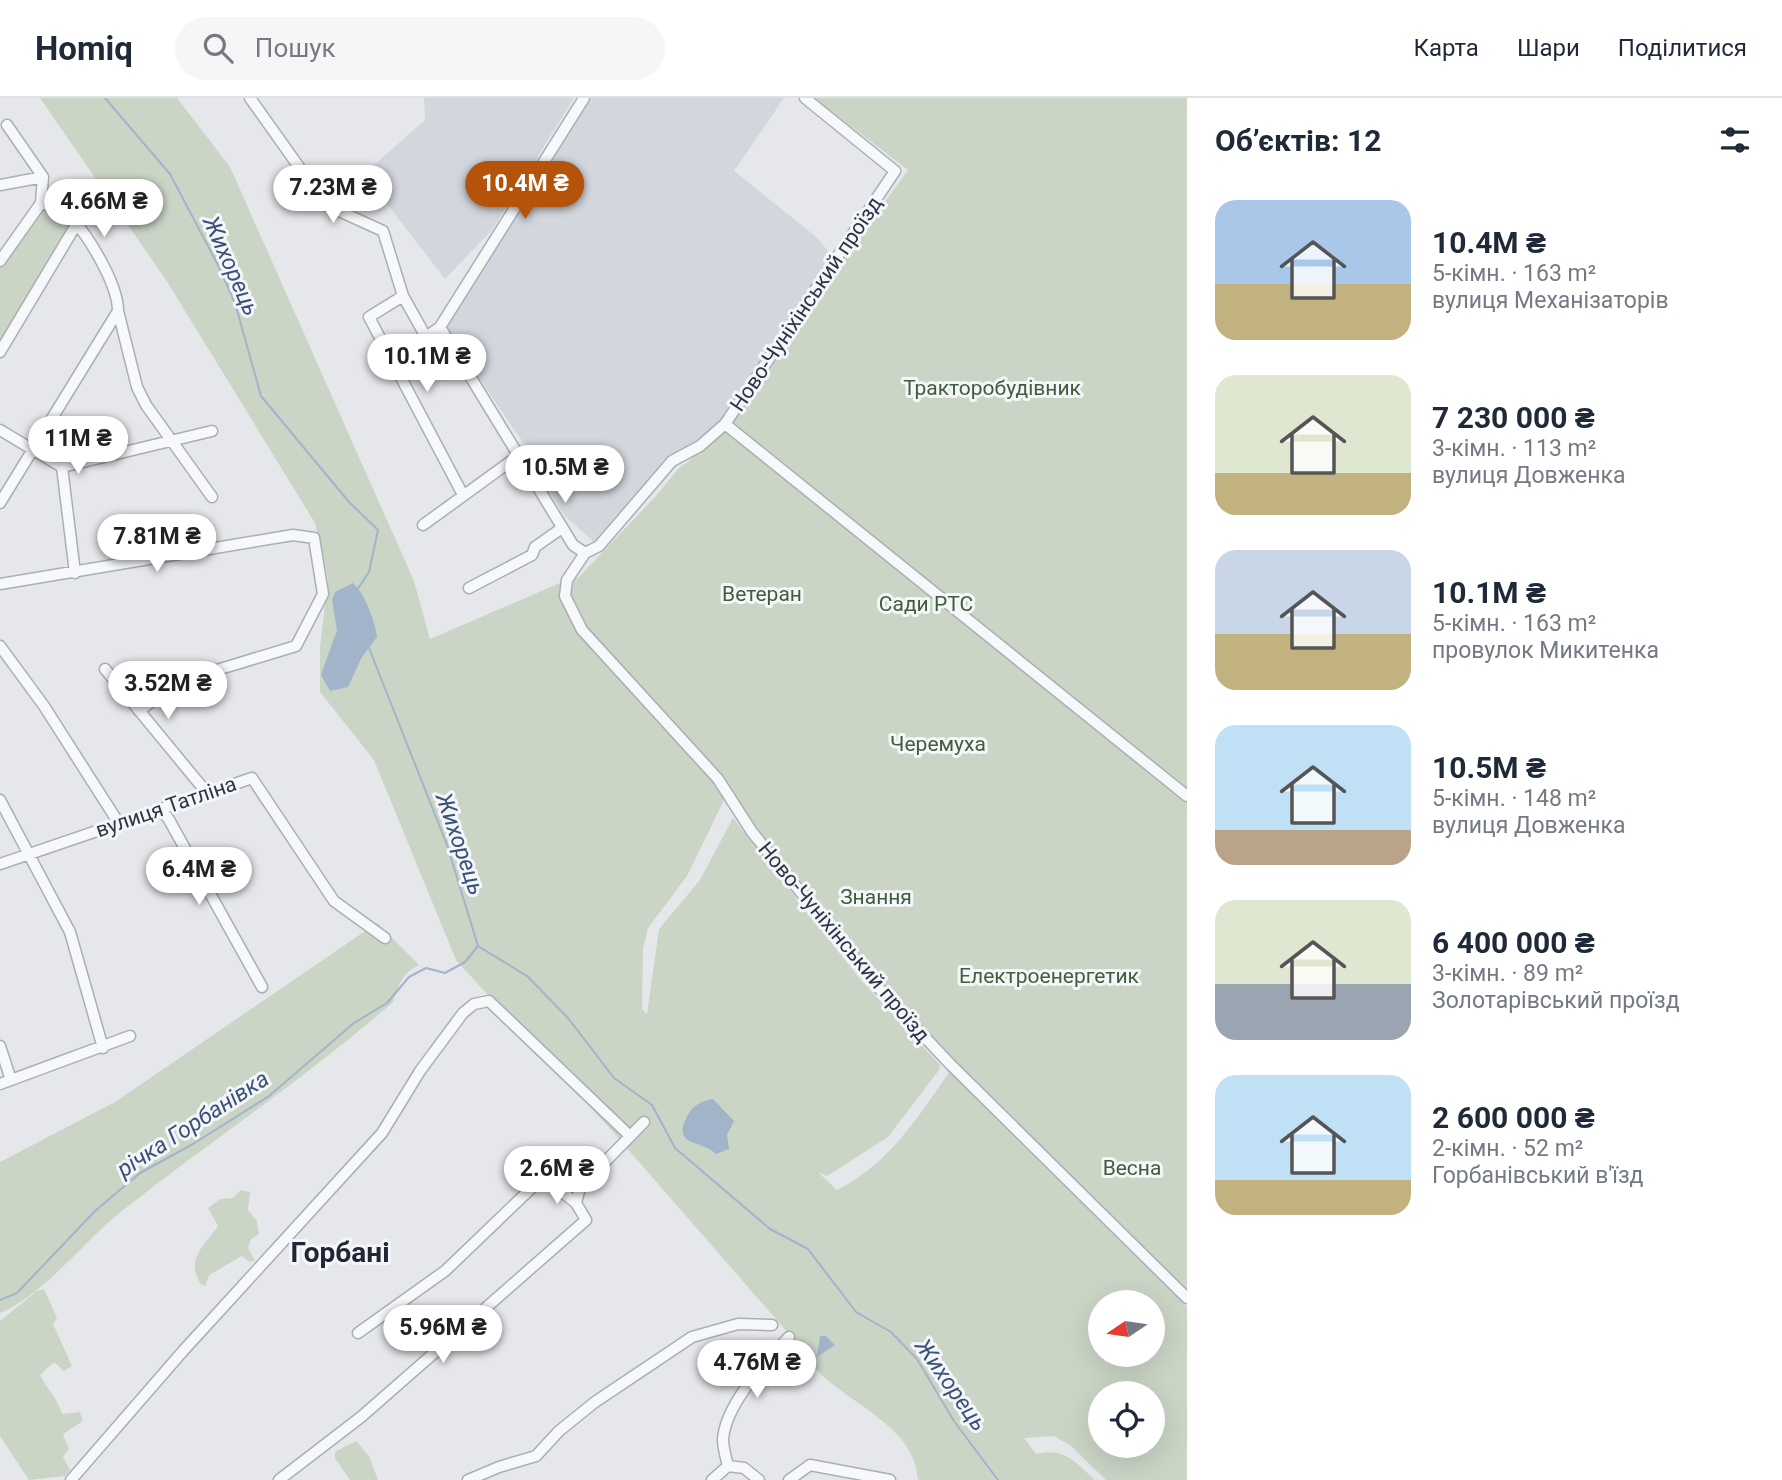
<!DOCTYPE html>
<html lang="uk">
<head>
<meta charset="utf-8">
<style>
	body { margin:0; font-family:Roboto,sans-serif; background:#f6f6f7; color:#1f2937; height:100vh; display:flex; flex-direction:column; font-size:26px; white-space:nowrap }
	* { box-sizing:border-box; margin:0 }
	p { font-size:23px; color:#747a83 }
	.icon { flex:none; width:38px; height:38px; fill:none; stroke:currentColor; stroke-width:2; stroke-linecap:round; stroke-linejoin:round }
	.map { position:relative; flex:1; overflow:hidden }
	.sheet { display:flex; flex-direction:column; background:#fff; width:595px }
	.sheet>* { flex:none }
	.needle { width:46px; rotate:257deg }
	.controls { position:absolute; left:1088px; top:1192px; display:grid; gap:14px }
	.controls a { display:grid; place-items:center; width:77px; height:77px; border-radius:50%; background:#fff; box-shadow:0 7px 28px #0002; font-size:35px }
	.price { position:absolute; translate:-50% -60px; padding:0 16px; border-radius:24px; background:#fff; color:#222; font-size:23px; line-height:46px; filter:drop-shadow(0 2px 4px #0008) }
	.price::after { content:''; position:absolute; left:50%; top:42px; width:21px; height:16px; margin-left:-10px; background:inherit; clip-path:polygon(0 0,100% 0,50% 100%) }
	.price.selected { background:#b45309; color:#fff }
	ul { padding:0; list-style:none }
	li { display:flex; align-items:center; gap:21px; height:175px; padding:0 28px }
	li span { display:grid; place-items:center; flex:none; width:196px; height:140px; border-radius:21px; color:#555 }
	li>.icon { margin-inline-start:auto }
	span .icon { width:84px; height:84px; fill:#fffc; stroke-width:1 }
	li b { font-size:30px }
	h2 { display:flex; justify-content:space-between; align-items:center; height:84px; padding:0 28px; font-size:30px }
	header { display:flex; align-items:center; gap:42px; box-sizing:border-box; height:98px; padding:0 35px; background:#fff; border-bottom:2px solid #e0e1e3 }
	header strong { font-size:33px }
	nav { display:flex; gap:38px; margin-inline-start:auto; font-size:24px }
	.search { width:490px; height:63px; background:#f6f6f7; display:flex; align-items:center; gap:18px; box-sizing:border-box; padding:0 24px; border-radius:38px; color:#747a83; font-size:26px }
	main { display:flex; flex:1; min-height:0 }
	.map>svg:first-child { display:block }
	.built { fill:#d3d6dd }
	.green { fill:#cad5c6; fill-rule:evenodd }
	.water { fill:#a2b4c9 }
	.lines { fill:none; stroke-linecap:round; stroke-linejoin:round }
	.stream { stroke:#a2b4c9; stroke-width:2 }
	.minor-casing { stroke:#aaaeb5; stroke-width:13 }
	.minor { stroke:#f7f8fa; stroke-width:10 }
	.labels { text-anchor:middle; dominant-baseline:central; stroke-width:6; stroke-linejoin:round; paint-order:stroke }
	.street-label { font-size:21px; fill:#2d3543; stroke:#f4f6f9 }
	.park-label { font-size:21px; fill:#415e3b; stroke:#f4f6f9 }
	.water-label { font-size:23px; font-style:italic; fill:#385376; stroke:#f4f6f9 }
	.district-label { font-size:28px; font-weight:bold; fill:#1f2634; stroke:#f4f6f9 }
</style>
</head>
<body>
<header>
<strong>Homiq</strong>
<div class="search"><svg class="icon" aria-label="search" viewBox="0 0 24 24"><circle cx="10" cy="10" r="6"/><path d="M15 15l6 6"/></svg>Пошук</div>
<nav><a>Карта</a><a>Шари</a><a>Поділитися</a></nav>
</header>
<main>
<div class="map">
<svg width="1187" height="1382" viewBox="0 0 1187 1382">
	<rect width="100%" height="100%" fill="#e5e7eb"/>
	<!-- built -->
	<path class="built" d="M424 0H574L492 132 445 181 364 76 425 22Z
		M588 0H784L734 73 814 137 834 159 723 326 700 346 682 353 596 446 564 417 531 367 535 362 444 229Z"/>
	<!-- green -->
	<path class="green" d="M40 0H177L230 69 414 483 430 541 567 482 578 480 655 399 679 370 688 364 725 326 908 72 814 0H1187V1200L877 888 882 881 876 887 727 696 687 778 648 830 643 850 642 911 647 916 659 831 700 782 733 720 860 881 940 967 939 972 888 1039 827 1078 818 1074 837 1092C888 1067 919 1018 950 973L1187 1209V1382H1106L1071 1348 1054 1338 1024 1340 1036 1356C1065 1349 1075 1364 1095 1382H918C914 1318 828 1303 802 1251L612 1033 456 862 374 662 320 594V549L328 481 315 425 168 185ZM1101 1204H1153V1256H1101ZM1101 1295H1153V1348H1101Z
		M48 109 64 117 73 128 0 250V169L38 112Z
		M377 825 419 867C403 874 398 888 393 904 306 980 209 1044 118 1116 83 1145 41 1199 0 1215V1064L115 1004Z
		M241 1092 250 1094 248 1112 257 1123 259 1136 251 1141 248 1150 255 1163 250 1164 242 1158 209 1177 205 1188 201 1186C185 1161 204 1148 218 1128L208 1110 220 1101 233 1100Z
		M44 1191 57 1220 53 1226 72 1268 64 1273 54 1264 40 1277C47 1291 57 1300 62 1316L80 1314 83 1323 63 1336 69 1351 63 1359 70 1372 65 1378 29 1382 0 1338V1223L37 1193Z
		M356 1343 369 1358 378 1382H350L335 1360V1354Z"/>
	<!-- water -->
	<path class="water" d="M353 485C365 496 375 523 377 539L362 559 348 589 330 593 321 577 337 532 332 502 335 494Z
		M713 1001 734 1023 727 1037 729 1051 716 1056C701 1041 669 1049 689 1015 694 1006 703 1003 713 1001Z
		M820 1238H826L835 1247 817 1259Z"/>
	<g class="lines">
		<!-- stream -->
		<path class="stream" d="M105 0 170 76 219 169 235 205 261 298 349 404 378 432 369 474 357 492
			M369 550 447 747 478 848 527 878 568 920 614 980 652 1007 675 1050 770 1131 808 1151 856 1214 891 1234 917 1261 954 1323 998 1382
			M0 1202 17 1195 95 1113 140 1075 193 1046 269 998 354 925 387 905 409 879 426 870 445 875 465 864 478 848"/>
		<!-- minor casing -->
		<g class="minor-casing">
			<path id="minor" d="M250 0 326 107 383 133 403 198 426 239 440 229 584 0
				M7 27 43 79 41 105
				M0 87 43 79
				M41 105C50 108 65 112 71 119 89 139 118 186 118 213L137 289 146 307 212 399
				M0 163 41 105
				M403 198 369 219 463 397
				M440 229 573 447 585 455 599 448 672 363 700 348 725 326 895 73 805 0
				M0 254 76 127
				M725 326 1187 698
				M0 332 62 369 75 475
				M62 369 212 333
				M0 405 118 213
				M423 427 518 358
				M585 455 567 482 565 498 582 532 718 681 752 734 876 887 950 966 1187 1200
				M0 486 293 437 314 440 323 496 296 548 177 584 139 613
				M469 490 532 457 535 449 562 430
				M0 548 44 608 118 724
				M105 571 207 695
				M0 702 70 834 103 950
				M159 711 168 720 262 889
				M0 766 252 680 334 803 385 840
				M0 948 11 982
				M0 986 130 938
				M576 1105 584 1074 604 1065 644 1024
				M728 1368C726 1360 723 1350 723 1341 726 1305 766 1264 789 1239
				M71 1382 183 1253 382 1035 420 973 463 915 474 906 489 903 630 1038
				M279 1382 361 1319 586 1122 576 1105 543 1079 445 1173 358 1235
				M468 1382 499 1369 536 1358 559 1333 595 1304 692 1239 738 1226 772 1227
				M712 1382 728 1368 744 1370 759 1382
				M789 1382 810 1367 890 1382"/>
		</g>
		<!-- minor -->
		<use href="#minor" class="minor"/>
	</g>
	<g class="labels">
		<!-- street labels -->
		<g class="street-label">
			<text transform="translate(806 206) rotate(-56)">Ново-Чуніхінський проїзд</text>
			<text transform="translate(166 709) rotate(-19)">вулиця Татліна</text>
			<text transform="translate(844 844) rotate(50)">Ново-Чуніхінський проїзд</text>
		</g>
		<!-- park labels -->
		<g class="park-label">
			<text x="992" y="290">Тракторобудівник</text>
			<text x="762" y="496">Ветеран</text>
			<text x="926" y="506">Сади РТС</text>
			<text x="938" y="646">Черемуха</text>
			<text x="876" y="799">Знання</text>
			<text x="1049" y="878">Електроенергетик</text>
			<text x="1132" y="1070">Весна</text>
		</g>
		<!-- water labels -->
		<g class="water-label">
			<text transform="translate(231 168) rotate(66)">Жихорець</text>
			<text transform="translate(460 746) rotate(71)">Жихорець</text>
			<text transform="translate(193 1026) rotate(-33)">річка Горбанівка</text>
			<text transform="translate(951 1287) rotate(55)">Жихорець</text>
		</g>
		<!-- district labels -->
		<g class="district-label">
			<text x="340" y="1154">Горбані</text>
		</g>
	</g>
</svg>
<div class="controls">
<a><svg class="needle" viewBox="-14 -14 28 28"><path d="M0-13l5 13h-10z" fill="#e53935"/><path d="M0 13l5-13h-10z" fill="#747a83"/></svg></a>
<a><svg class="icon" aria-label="locate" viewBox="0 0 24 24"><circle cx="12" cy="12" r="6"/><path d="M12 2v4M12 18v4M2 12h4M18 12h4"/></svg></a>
</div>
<b class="price selected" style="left:525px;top:123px">10.4M ₴</b>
<b class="price" style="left:333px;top:127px">7.23M ₴</b>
<b class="price" style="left:104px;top:141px">4.66M ₴</b>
<b class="price" style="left:427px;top:296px">10.1M ₴</b>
<b class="price" style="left:78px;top:378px">11M ₴</b>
<b class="price" style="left:565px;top:407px">10.5M ₴</b>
<b class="price" style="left:157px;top:476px">7.81M ₴</b>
<b class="price" style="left:168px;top:623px">3.52M ₴</b>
<b class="price" style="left:199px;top:809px">6.4M ₴</b>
<b class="price" style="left:557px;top:1108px">2.6M ₴</b>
<b class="price" style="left:443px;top:1267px">5.96M ₴</b>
<b class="price" style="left:757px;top:1302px">4.76M ₴</b>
</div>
<section class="sheet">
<h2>Об’єктів: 12<svg class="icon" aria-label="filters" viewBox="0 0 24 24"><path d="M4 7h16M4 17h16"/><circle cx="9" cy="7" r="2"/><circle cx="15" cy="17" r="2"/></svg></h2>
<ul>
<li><span style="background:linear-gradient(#a9c7e8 60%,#c2b280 0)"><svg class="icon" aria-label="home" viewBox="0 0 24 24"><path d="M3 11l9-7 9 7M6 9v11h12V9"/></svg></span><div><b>10.4M ₴</b><p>5-кімн. · 163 m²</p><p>вулиця Механізаторів</p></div></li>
<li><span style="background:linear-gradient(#dfe7d0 70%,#c2b280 0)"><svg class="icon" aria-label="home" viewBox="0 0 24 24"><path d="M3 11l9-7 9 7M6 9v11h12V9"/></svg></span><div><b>7 230 000 ₴</b><p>3-кімн. · 113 m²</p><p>вулиця Довженка</p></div></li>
<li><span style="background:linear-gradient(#c9d6e8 60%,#c2b280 0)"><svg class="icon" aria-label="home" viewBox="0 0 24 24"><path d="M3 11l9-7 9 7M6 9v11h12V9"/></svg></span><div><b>10.1M ₴</b><p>5-кімн. · 163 m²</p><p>провулок Микитенка</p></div></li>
<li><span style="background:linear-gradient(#bfe0f5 75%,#b9a48a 0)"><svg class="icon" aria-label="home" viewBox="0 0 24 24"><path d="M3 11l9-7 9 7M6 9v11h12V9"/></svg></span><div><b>10.5M ₴</b><p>5-кімн. · 148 m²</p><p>вулиця Довженка</p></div></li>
<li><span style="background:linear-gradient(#dfe7d0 60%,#9aa5b1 0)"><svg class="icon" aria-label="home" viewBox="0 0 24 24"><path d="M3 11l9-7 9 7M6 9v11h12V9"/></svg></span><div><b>6 400 000 ₴</b><p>3-кімн. · 89 m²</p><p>Золотарівський проїзд</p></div></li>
<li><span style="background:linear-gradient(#bfe0f5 75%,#c2b280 0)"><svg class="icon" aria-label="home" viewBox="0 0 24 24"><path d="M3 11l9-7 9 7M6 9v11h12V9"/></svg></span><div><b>2 600 000 ₴</b><p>2-кімн. · 52 m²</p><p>Горбанівський в'їзд</p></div></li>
</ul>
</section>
</main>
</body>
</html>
